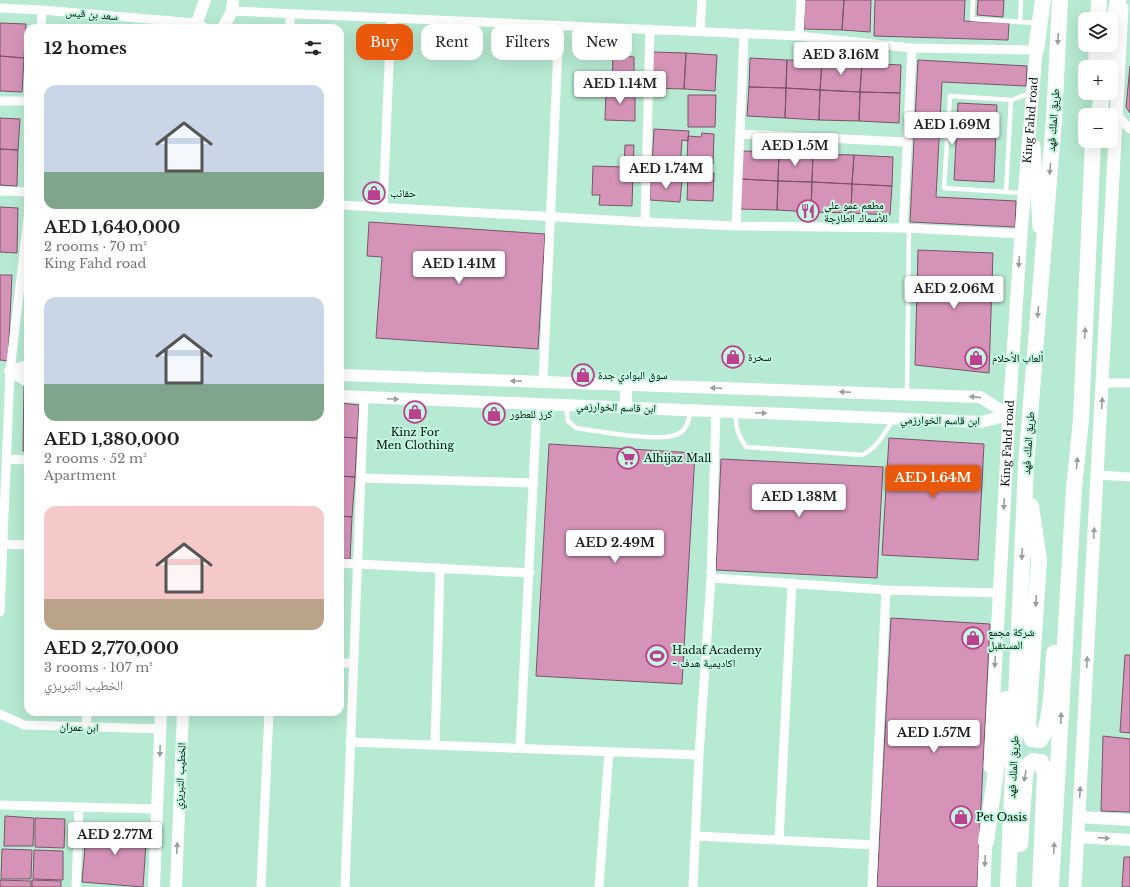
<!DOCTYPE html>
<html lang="en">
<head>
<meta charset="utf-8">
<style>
	body { margin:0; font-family:"Libre Baskerville","Noto Naskh Arabic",serif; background:#f2f2f2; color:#222; height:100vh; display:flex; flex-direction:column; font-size:15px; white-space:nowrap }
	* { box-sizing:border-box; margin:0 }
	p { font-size:13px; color:#767676 }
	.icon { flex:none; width:22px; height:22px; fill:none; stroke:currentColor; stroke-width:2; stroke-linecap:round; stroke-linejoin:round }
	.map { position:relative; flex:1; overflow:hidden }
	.side { position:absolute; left:24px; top:24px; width:320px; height:692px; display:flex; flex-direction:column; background:#fff; border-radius:12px; box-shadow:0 4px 16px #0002 }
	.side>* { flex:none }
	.guide { position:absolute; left:356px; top:24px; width:380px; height:36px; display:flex; gap:8px }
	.controls { position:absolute; left:1078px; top:12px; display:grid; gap:8px }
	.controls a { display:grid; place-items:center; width:40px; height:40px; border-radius:8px; background:#fff; box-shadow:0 4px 16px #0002; font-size:20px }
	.price { position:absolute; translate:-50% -34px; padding:0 9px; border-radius:4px; background:#fff; color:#222; font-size:13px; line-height:26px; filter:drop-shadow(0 1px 2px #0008) }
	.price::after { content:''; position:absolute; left:50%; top:24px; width:12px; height:9px; margin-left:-6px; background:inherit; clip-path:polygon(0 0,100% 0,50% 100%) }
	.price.current { background:#ea580c; color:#fff }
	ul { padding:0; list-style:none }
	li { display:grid; align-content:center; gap:8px; height:212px; padding:0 20px }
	li span { display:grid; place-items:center; height:124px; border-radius:12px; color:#555 }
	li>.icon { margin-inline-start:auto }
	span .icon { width:72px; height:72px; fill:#fffc; stroke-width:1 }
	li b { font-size:17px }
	h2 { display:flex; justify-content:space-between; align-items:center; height:48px; padding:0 20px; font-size:17px }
	.tag { padding:0 14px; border-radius:12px; background:#fff; box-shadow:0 4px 16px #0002; font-size:14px; line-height:36px }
	.tag.current { background:#ea580c; color:#fff }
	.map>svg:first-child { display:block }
	.building { fill:#d493b7; stroke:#7b5369 }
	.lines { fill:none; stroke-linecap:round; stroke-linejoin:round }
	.lane { stroke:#fff; stroke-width:4.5 }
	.street { stroke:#fff; stroke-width:9 }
	.secondary { stroke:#fff; stroke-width:12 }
	.primary { stroke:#fff; stroke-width:13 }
	.highway { stroke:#fff; stroke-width:16 }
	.oneway { fill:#999f9d }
	.labels { text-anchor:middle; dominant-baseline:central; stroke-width:4; stroke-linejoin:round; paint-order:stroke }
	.street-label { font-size:11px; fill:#011009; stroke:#c4f7df }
	.poi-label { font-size:11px; fill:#011009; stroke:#c4f7df; text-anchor:start }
</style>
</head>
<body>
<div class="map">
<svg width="1130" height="887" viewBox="0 0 1130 887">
	<rect width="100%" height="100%" fill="#b7ead2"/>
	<!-- building -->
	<path class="building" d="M805 0H844L842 30 804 29Z
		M844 0H871L870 32 842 30Z
		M875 0H965L964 21 1009 23 1008 40 874 36Z
		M978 0H1004L1003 17 977 15Z
		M0 23 26 24 24 58 0 56Z
		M653 52 686 53 684 89 651 88Z
		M686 53 717 55 715 91 684 89Z
		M0 56 24 58 22 92 0 91Z
		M613 56 634 57V79L612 78Z
		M750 58 787 60 786 88 749 87Z
		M787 60 822 61 820 90 786 88Z
		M918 60 1027 66 1026 86 942 82 936 197 1016 201 1015 227 910 222Z
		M822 61 862 63 860 92 820 90Z
		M862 63 901 65 900 93 860 92Z
		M1130 66V113L1126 107Z
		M749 87 786 88 785 118 747 116Z
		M786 88 820 90 819 120 785 118Z
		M606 90H635V121L605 120Z
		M820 90 860 92 859 121 819 120Z
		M860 92 900 93 899 123 859 121Z
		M688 95H716L715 127H688Z
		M958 103 997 105 994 182 954 180Z
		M0 118 20 119 18 150 0 149Z
		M654 129 689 131 688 141 682 140 680 169 652 167Z
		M702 133 714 134 713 164 687 162 688 136 701 137Z
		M625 145H634L632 206 599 205 600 195H592L593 166 624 167Z
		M0 149 18 150 17 186 0 185Z
		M742 151 779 152 778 181 741 179Z
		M779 152 813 154 812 182 778 181Z
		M813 154 854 155 852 184 812 182Z
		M854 155 893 157 892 186 852 184Z
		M688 172 714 173 713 201 687 200Z
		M651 178 682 180 680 202 650 200Z
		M741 179 778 181 777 210 739 209Z
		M778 181 812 182 811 212 777 210Z
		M812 182 852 184 851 213 811 212Z
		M852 184 892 186 890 215 851 213Z
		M0 207 18 208 17 253 0 252Z
		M369 222 545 234 538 349 376 338 382 257 367 256Z
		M918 250 993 253 989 373 915 365Z
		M0 275H12L8 361 0 360Z
		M24 385H28V451H23Z
		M340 403 359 405 357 438 340 437Z
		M340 437 357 438 355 477 340 476Z
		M889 438 984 444 978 560 882 555Z
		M549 444 695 453 682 684 536 676Z
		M721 459 883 467 877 578 716 570Z
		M340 476 355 477 352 517 340 516Z
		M340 516 352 517 350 559 340 558Z
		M891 618 990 624 977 887H877Z
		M1125 655H1130V733L1120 732Z
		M1103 736 1130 739V812L1101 811Z
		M5 816 34 818 33 846H4Z
		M35 818 65 819 64 848 35 847Z
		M87 824 147 829 143 887 82 882Z
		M2 849 32 850 31 879H1Z
		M34 850 63 851V880L33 879Z
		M1124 857H1130V887H1122Z
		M0 880 31 881V887H0Z
		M32 880 61 881V887H32Z"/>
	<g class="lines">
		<!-- lane -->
		<path class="lane" d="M973 0 972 19 1037 23
			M1020 22 1021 0
			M1006 192 1011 100
			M1022 193 944 188 950 96 1011 100 1031 93
			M907 394 909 229
			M566 405 568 421 576 428C597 431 661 443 678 434 687 430 689 419 691 410
			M736 412C735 427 738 435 746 447L862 455C877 448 884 434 893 420"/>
		<!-- street -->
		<path class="street" d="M0 8 42 10 196 23 206 28
			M232 11 799 36 912 48 1036 50
			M41 28 42 10
			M290 28V14
			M700 31 702 0
			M799 36 801 0
			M0 101H28
			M1117 115 1130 129
			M740 134 906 142
			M0 191 28 192
			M340 205 645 222 736 226 903 228 1021 234
			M383 208 391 18
			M645 222 650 29
			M736 226 744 33
			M903 228 912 48
			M543 382 559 26
			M1103 383H1130
			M6 459 28 460
			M1098 475 1130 477
			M361 478 534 483
			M0 544 28 545
			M340 563 530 573
			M711 578 886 590 999 593
			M0 612 10 371 28 218
			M340 663H353
			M0 714 24 725 161 729
			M86 727 87 712
			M350 742 699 755
			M435 745 440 568
			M520 748 537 404
			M0 805 157 809
			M695 836 874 845
			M779 840 792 583
			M76 887 79 807
			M261 887 269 712
			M345 887 364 397
			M599 887 609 752
			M693 887 699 755 711 578 716 411
			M872 887 886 590"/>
		<!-- secondary -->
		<path class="secondary" d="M195 28 205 0
			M223 28 232 11 233 0
			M28 366 10 371 28 381
			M340 375 980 397 1009 415
			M626 385V408
			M340 396 981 422 1009 415
			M1079 817 1130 820
			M1078 837 1130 840
			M154 887 161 712
			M176 887 183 712"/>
		<!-- primary -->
		<g class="primary">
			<path d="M1034 146 1039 227"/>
			<path id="s1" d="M990 767 1009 415 1021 234 1037 40"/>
			<path d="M984 887 986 832"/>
			<path d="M1075 887 1122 8"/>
		</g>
		<!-- highway -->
		<path class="highway" d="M1098 19 1099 0
			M1111 35 1118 0
			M1036 50 1043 0
			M1096 67 1097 45
			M1106 67 1109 45
			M1099 115 1102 93
			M1031 506 1039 560 1028 725 1032 739 1040 740C1052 726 1053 673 1054 653
			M986 842 1006 699
			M1020 844 1025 776 1027 767 1033 761 1041 762 1045 773 1040 887
			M1008 887 1026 465 1054 119 1060 0
			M1051 887 1074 488 1081 420 1093 141"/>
	</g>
	<!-- one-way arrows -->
	<defs><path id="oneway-solid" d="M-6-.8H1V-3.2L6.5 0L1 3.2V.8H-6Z"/></defs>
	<g class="oneway">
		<use href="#oneway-solid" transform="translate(1058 39) rotate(93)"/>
		<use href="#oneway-solid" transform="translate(1050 169) rotate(95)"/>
		<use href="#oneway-solid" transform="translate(1019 262) rotate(94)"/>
		<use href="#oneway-solid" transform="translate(1038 312) rotate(95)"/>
		<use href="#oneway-solid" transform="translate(1085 333) rotate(-87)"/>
		<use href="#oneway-solid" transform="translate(516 381) rotate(-178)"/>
		<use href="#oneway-solid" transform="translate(716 388) rotate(-178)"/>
		<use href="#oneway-solid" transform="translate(845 392) rotate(-178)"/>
		<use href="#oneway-solid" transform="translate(975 397) rotate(-174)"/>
		<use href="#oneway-solid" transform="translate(393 399) rotate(2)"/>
		<use href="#oneway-solid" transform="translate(1102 403) rotate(-87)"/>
		<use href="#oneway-solid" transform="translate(761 413) rotate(2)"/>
		<use href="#oneway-solid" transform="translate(1077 463) rotate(-85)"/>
		<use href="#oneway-solid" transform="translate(1004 504) rotate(93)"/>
		<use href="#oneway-solid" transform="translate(1094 533) rotate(-87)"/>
		<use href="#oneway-solid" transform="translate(1022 554) rotate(92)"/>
		<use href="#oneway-solid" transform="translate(1036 601) rotate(94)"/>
		<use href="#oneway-solid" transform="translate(995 662) rotate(93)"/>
		<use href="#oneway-solid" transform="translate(1087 662) rotate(-87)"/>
		<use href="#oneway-solid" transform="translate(1061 718) rotate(-87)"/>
		<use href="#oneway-solid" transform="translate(160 751) rotate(92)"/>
		<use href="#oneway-solid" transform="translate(1025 776) rotate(100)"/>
		<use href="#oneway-solid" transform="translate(1080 792) rotate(-87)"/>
		<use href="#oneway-solid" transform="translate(1104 838) rotate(4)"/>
		<use href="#oneway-solid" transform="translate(177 848) rotate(-87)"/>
		<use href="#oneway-solid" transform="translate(1054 848) rotate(-87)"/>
		<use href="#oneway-solid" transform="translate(985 861) rotate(93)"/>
	</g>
	<!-- icons -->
	<defs>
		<g id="shop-ring" transform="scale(1.15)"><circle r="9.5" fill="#c4f7df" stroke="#bc408f" stroke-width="1.5"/><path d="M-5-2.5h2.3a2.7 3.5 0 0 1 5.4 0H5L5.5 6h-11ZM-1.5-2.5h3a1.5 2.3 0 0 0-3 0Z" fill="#bc408f"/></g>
		<g id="restaurant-ring" transform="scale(1.15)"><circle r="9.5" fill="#c4f7df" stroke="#bc408f" stroke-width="1.5"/><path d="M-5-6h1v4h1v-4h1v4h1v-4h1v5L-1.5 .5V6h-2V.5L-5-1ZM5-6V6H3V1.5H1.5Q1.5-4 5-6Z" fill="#bc408f"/></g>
		<g id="supermarket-ring" transform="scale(1.15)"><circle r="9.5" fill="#c4f7df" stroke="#bc408f" stroke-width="1.5"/><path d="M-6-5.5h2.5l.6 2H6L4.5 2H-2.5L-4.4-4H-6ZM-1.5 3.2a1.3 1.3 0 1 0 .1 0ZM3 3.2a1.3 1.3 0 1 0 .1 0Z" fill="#bc408f"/></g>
		<g id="stadium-ring" transform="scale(1.15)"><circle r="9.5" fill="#c4f7df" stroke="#bc408f" stroke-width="1.5"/><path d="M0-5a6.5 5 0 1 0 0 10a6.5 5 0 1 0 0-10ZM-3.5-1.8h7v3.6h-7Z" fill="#bc408f"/></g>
	</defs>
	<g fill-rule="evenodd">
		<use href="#shop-ring" x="374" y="193"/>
		<use href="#restaurant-ring" x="808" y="211"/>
		<use href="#shop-ring" x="733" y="357"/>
		<use href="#shop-ring" x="976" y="358"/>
		<use href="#shop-ring" x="583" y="375"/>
		<use href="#shop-ring" x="415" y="412"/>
		<use href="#shop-ring" x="494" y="414"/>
		<use href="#supermarket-ring" x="628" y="458"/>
		<use href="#shop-ring" x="973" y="638"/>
		<use href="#stadium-ring" x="657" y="656"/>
		<use href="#shop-ring" x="961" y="817"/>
	</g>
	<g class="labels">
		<!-- street labels -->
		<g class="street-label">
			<text transform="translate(92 14) rotate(5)">سعد بن قيس</text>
			<text stroke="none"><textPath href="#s1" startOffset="648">King Fahd road</textPath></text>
			<text transform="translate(1053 120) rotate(-86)">طريق الملك فهد</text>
			<text transform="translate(616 407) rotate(2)">ابن قاسم الخوارزمي</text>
			<text transform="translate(940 420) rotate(1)">ابن قاسم الخوارزمي</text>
			<text stroke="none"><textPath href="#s1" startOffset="324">King Fahd road</textPath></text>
			<text transform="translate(1028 443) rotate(-86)">طريق الملك فهد</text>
			<text transform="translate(79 727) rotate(2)">ابن عمران</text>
			<text transform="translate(1013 767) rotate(-87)">طريق الملك فهد</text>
			<text transform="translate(180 776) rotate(-87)">الخطيب التبريزي</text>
		</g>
		<!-- poi labels -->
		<g class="poi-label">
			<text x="390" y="193">حقائب</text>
			<text x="824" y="205">مطعم عمو علي<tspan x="824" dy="13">للأسماك الطازجة</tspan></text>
			<text x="748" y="357">سخرة</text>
			<text x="992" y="358">ألعاب الأحلام</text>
			<text x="598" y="375">سوق البوادي جدة</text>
			<text x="510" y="414">كرز للعطور</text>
			<text x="415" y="432" text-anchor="middle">Kinz For<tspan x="415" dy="13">Men Clothing</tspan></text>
			<text x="644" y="458">Alhijaz Mall</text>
			<text x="988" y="632">شركة مجمع<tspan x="988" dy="13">المستقبل</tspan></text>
			<text x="672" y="650">Hadaf Academy<tspan x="672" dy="13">- اكاديمية هدف</tspan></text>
			<text x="976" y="817">Pet Oasis</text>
		</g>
	</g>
</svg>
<div class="controls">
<a><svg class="icon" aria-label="layers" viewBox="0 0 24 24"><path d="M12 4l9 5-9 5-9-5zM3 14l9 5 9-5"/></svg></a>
<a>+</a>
<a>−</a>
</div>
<b class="price" style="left:841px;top:76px">AED 3.16M</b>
<b class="price" style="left:620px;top:105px">AED 1.14M</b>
<b class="price" style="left:952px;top:146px">AED 1.69M</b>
<b class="price" style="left:795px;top:167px">AED 1.5M</b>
<b class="price" style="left:666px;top:190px">AED 1.74M</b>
<b class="price" style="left:459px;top:285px">AED 1.41M</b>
<b class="price" style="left:954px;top:310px">AED 2.06M</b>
<b class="price current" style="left:933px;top:499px">AED 1.64M</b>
<b class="price" style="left:799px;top:518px">AED 1.38M</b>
<b class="price" style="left:615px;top:564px">AED 2.49M</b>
<b class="price" style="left:934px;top:754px">AED 1.57M</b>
<b class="price" style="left:115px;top:856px">AED 2.77M</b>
<div class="guide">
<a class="tag current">Buy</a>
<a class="tag">Rent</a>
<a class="tag">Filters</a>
<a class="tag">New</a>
</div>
<section class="side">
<h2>12 homes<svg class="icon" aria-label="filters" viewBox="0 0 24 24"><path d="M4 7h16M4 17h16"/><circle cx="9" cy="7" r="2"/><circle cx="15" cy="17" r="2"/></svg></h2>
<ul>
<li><span style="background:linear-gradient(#c9d6e8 70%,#7fa58c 0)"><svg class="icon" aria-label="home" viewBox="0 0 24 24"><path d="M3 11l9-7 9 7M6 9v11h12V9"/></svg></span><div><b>AED 1,640,000</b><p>2 rooms · 70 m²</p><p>King Fahd road</p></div></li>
<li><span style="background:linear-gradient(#c9d6e8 70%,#7fa58c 0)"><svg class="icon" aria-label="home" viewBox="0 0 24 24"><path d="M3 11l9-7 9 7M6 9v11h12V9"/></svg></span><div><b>AED 1,380,000</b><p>2 rooms · 52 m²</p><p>Apartment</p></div></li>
<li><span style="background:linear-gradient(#f6c9c9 75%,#b9a48a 0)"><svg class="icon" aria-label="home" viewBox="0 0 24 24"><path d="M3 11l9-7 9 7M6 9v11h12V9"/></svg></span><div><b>AED 2,770,000</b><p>3 rooms · 107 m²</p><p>الخطيب التبريزي</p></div></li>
</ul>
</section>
</div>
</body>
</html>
